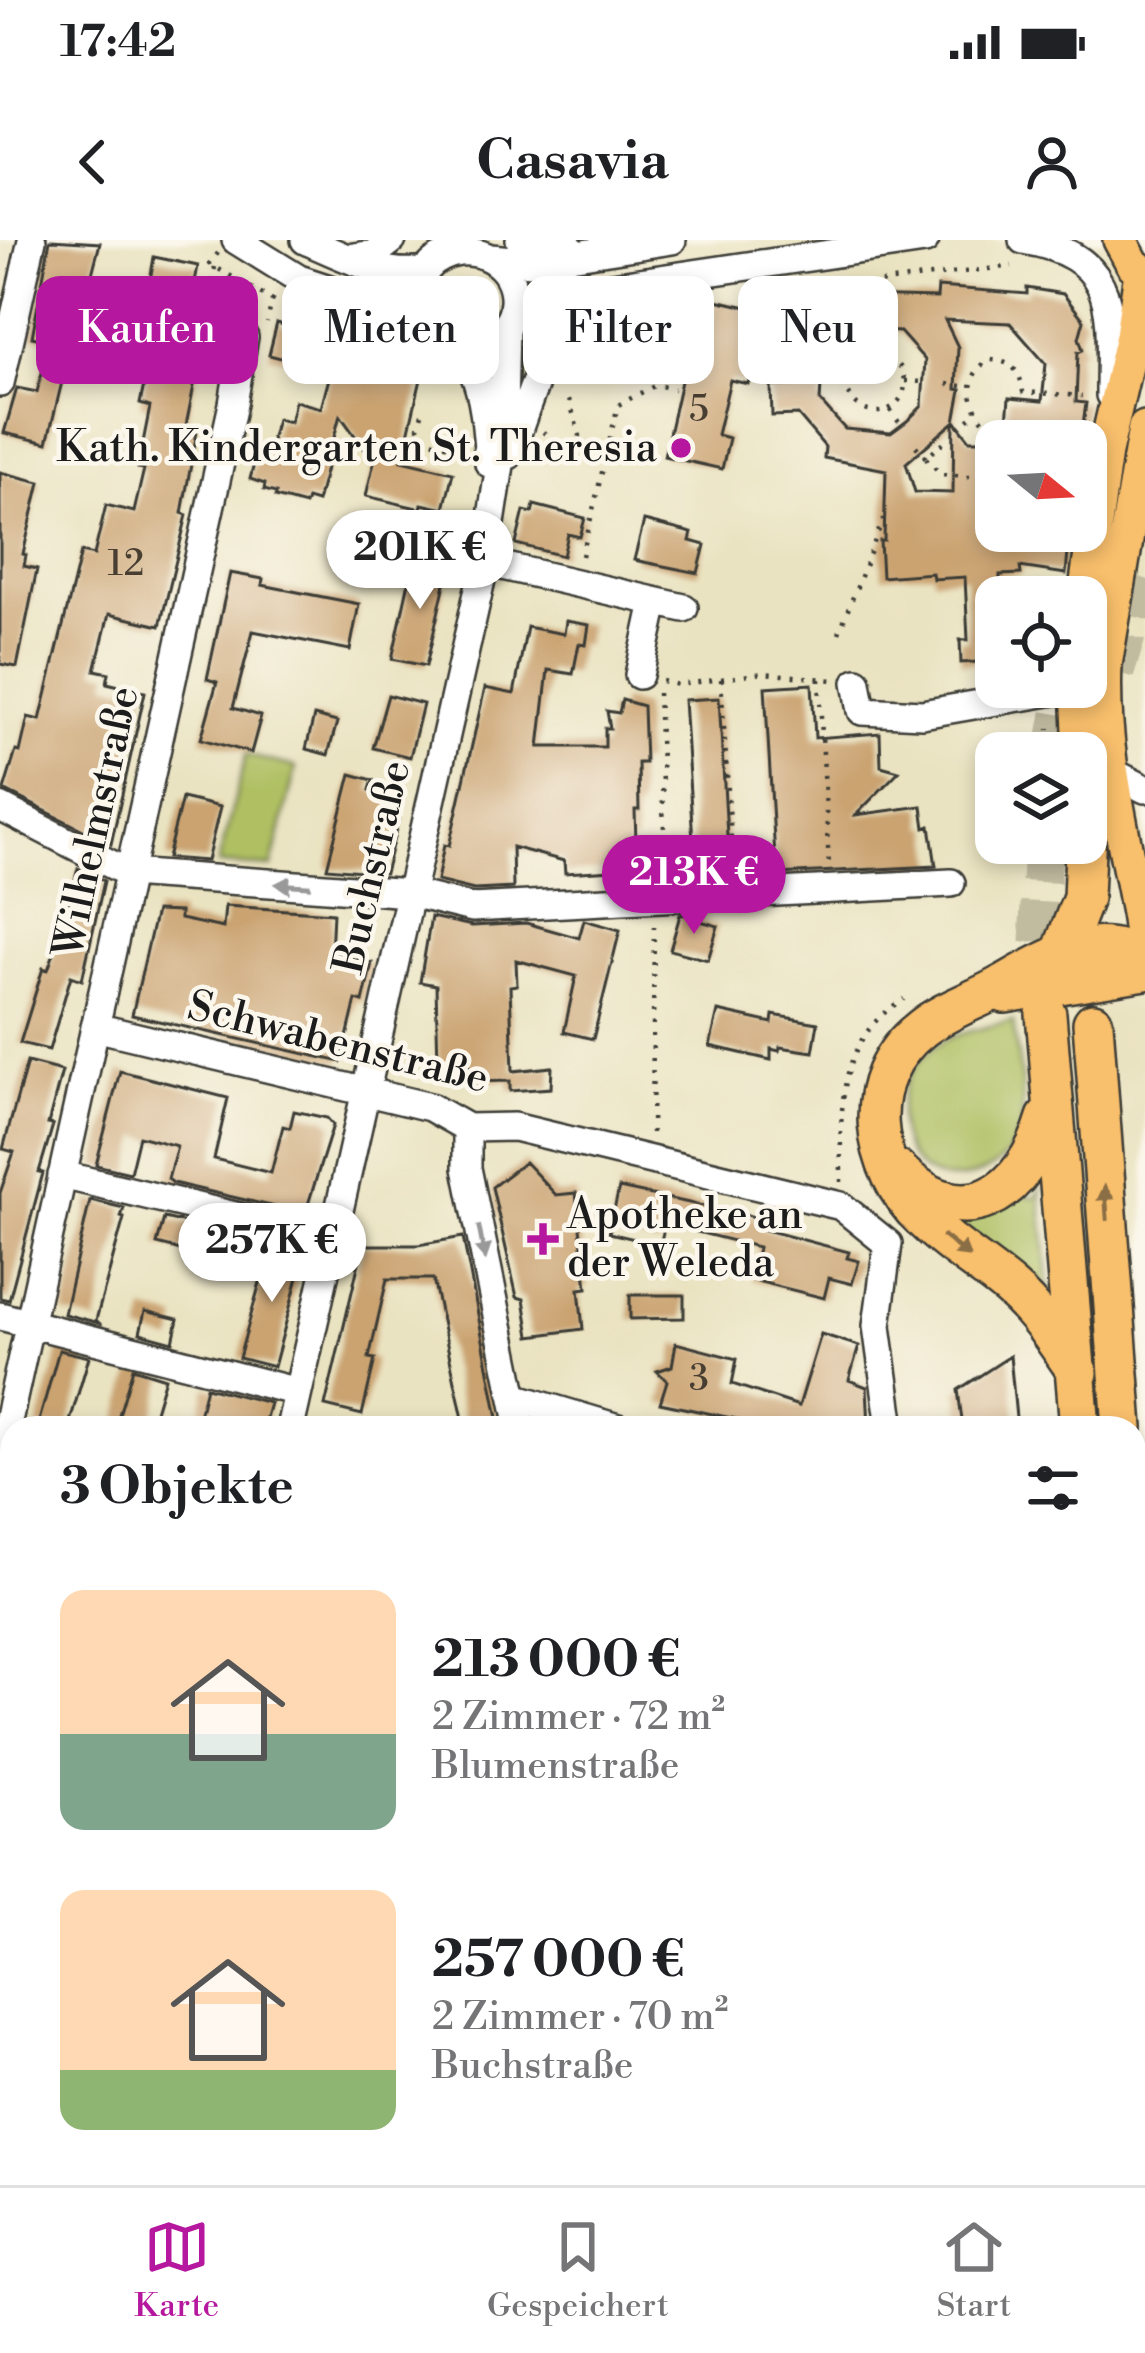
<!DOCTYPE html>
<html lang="de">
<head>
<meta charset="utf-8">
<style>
	body { margin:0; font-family:"Libre Bodoni",serif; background:#f6f6f6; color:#202124; height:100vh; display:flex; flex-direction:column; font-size:45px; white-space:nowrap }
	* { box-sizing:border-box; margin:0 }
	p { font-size:39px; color:#757577 }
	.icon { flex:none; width:66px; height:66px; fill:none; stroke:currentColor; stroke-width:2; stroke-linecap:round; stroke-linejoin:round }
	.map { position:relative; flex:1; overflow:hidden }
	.side { position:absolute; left:0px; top:1176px; width:1146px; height:771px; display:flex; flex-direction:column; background:#fff; border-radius:36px 36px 0 0; box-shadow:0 6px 18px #0003 }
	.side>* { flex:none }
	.banner { position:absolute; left:36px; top:36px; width:1074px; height:108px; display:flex; gap:24px }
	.needle { width:78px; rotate:108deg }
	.buttons { position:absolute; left:975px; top:180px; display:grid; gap:24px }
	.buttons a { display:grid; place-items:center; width:132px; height:132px; border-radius:24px; background:#fff; box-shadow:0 6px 18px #0003; font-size:60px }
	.price { position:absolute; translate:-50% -102px; padding:0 27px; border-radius:42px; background:#fff; color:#222; font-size:39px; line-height:78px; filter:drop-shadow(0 3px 6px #0008) }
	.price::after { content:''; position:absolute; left:50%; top:72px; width:36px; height:27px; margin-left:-18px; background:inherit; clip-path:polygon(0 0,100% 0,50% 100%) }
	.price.selected { background:#b5179e; color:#fff }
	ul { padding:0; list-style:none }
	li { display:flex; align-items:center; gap:36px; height:300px; padding:0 60px }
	li span { display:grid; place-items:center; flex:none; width:336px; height:240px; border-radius:24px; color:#555 }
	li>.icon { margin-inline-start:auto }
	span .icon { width:144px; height:144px; fill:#fffc; stroke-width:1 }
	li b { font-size:51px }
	h2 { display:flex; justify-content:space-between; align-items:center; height:144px; padding:0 60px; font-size:51px }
	.chip { padding:0 42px; border-radius:24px; background:#fff; box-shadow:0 6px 18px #0003; font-size:42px; line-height:108px }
	.chip.selected { background:#b5179e; color:#fff }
	.status { display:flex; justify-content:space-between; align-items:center; height:84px; padding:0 60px; background:#fff; direction:ltr }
	.status svg { height:33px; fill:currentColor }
	header { display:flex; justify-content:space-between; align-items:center; height:156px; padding:0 60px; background:#fff; font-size:54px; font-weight:700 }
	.tabs { display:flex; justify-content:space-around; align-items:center; height:168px; border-top:3px solid #e0e0e0; background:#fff; font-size:33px; color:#757577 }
	.tabs a { display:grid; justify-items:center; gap:6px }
	.tabs .selected { color:#b5179e }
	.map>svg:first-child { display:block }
	.green { fill:#afbf62; stroke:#666e3f; stroke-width:3 }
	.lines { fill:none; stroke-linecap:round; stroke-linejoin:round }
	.river { stroke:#63c0e1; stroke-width:45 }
	.building { fill:#caa371; fill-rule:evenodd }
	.highway-tunnel { stroke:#c1bba0; stroke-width:39; stroke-dasharray:39 20; stroke-linecap:butt }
	.minor-casing { stroke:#3b3a35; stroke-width:32 }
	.major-casing { stroke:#3b3a35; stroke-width:38 }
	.highway-casing { stroke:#3b3a35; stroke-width:44 }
	.path { stroke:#3b3a35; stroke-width:4.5; stroke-dasharray:3 9; stroke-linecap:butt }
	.minor { stroke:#fff; stroke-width:27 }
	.major { stroke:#f8bf6c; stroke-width:33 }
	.highway { stroke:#f8bf6c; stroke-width:39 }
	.rail-casing { stroke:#1c1c1c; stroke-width:12 }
	.rail { stroke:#fbf7ec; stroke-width:8; stroke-dasharray:22; stroke-linecap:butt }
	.oneway { fill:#999 }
	.oneway2 { fill:#8a6e44 }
	.poi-dot { fill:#b5179e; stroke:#fbf7ec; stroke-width:4.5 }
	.labels { text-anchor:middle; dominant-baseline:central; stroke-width:9; stroke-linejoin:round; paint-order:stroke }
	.number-label { font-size:36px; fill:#483e31 }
	.poi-label { font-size:42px; fill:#1c1c1c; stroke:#fbf7ec; text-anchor:end }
	.street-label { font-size:42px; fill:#1c1c1c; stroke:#fbf7ec }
</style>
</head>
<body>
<div class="status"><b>17:42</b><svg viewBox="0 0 49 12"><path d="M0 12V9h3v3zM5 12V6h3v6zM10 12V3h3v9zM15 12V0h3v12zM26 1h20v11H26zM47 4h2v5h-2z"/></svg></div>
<header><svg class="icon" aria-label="back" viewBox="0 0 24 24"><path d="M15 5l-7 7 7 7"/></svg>Casavia<svg class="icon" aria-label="person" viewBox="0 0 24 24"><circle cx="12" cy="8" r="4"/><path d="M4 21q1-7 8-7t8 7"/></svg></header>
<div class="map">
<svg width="1145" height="1945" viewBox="0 0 1145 1945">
	<rect width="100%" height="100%" fill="#fbf7ec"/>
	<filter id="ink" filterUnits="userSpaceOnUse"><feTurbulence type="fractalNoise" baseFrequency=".00833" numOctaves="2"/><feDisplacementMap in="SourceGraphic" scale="24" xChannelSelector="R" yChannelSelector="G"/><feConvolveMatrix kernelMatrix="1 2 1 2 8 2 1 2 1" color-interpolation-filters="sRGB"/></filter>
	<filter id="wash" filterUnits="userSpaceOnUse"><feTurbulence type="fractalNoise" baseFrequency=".004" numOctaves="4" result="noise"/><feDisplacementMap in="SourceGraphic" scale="48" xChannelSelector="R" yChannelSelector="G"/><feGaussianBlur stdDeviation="2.7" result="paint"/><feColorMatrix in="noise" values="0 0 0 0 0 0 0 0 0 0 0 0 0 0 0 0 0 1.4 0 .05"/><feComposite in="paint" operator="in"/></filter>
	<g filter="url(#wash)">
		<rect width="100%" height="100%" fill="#eae3c1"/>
		<!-- green -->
		<path class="green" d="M549 65H577L517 157C519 113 504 94 549 65Z
			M246 515 296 527 272 627 218 624Z
			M1013 781C1016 814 1029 858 1019 891 1014 909 1000 925 983 932 891 971 869 835 950 798 969 790 992 786 1013 781Z
			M1040 948 1049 1051 1047 1054 1013 1022 950 981 1024 954 1035 958Z"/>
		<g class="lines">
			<!-- river -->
			<path class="river" d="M970 1945 973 1935"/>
		</g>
		<g id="blocks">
			<!-- building -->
			<path class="building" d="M50 0 100 3 83 69 87 70 81 95 74 93 47 203 4 193 17 148 37 152 50 101 32 97Z
				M154 17 198 26 179 127 197 131 185 190 197 192 182 273 187 275 160 386 109 374 95 430 109 433 107 443 145 452 111 604 4 550 16 511 20 512 28 477 40 480 81 312 94 315 106 265 134 272 144 229 138 228 150 167 140 164 149 121 137 118Z
				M938 47 1027 54V48L1063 54 1084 80 1079 98 1083 110 1078 112 1076 162 1086 163 1081 201 1041 199 1043 185 1007 182 1009 158 1042 161 1046 124 1010 83 945 80 958 107 956 149 961 150 955 181 970 200H996L992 255H996V291H1070L1066 334 1020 327 1021 334 1000 335 996 421 961 423 960 400H968L965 337 933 339 932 333 882 337 880 301H884L886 230 824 218 825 207 798 175 772 176 771 146 821 145 820 161 845 189 891 193 907 181 922 166 925 120 900 92 858 90 857 95 835 94 838 59 860 61V56L937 58ZM954 182 953 253 915 252 906 223Z
				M716 60 774 73 768 100 759 98 748 144 730 140 717 195 729 198 722 229 664 216 684 128 700 132Z
				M277 83 412 123 421 139 402 220 453 232 444 269 422 264 421 269 366 256 374 222 340 175 317 262 307 259 305 265 275 257 276 253 264 250 265 244 250 239 258 209 268 211 277 179 290 182 295 161 321 168 331 131 269 115Z
				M0 232 40 242 23 314 26 315 24 326 37 329 17 427 0 424Z
				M534 265 585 278 580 297 568 294 563 316 516 304 524 271 532 273Z
				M644 281 692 293 690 301 705 305 698 333 634 320Z
				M414 319 449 326 426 426 392 419Z
				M230 333 263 339 262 345 359 364 350 410 253 391 233 468 261 476 251 513 201 499 217 442 207 439Z
				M566 381 589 385 586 405 579 404 573 434 548 430 539 507H605V488H610L607 471 619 473 622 460 643 466 645 523H638L639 570H635L636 602 628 603 629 629 565 633 564 621 512 607 513 648 474 650 437 641 444 605 449 606 485 448 514 454 527 387 564 394Z
				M812 444 815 498 880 493 881 526 899 531 856 575 922 566 925 588 930 586 936 626 776 634 765 447Z
				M388 455 423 464 410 517 373 508Z
				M719 458 729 630 695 632 684 460Z
				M314 476 337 482 328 515 306 509Z
				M351 534 373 540 370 550 404 558 385 633 327 628Z
				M182 558 220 567 207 621 167 618Z
				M78 628 104 641 82 740 71 736 49 810 20 803 43 728 48 730 63 687Z
				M225 666 333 673 331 714 372 723 363 762 356 760 341 822 132 775 156 671 180 672V679L223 688Z
				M698 674 697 680 718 686 708 720 670 710 680 675Z
				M431 677 472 686 526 683 579 698 584 680 620 690 593 799 564 792 576 736 516 720 517 745 510 746 513 831 552 827 551 848 510 851V841L469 842V824L438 825 436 745 420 742Z
				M718 771 772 783 773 775 818 783 813 812 780 807 779 811 771 809V820L710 806Z
				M27 822 62 831 48 884 53 885 39 932 43 933 9 1060 0 1058V953L14 912 3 909Z
				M120 831 228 858 214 919 271 933 283 886 290 888 294 871 327 878 333 885 305 974 173 943 168 939 177 906 139 896 130 933 96 925Z
				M525 922 556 955 576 953 587 1048 579 1049 583 1089 530 1096 524 1059 517 1057 492 947Z
				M619 948 764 979 762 989 849 1012 847 1018 859 1021 852 1044 829 1038 824 1058 752 1040 758 1007 665 984 660 1005 609 993Z
				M90 960 124 968 121 977 124 978 96 1080 99 1083 64 1074Z
				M164 978 199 986 192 1013 157 1004Z
				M463 997 500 1188H465L433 1039H387L369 1118 375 1119 362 1175 325 1166 363 1005H418Z
				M271 1003 305 1011 274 1127 239 1118Z
				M630 1055H684V1078L630 1079Z
				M145 1071 178 1079 173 1102 140 1093Z
				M821 1094 859 1106 849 1140 867 1147 869 1188H755L736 1179 660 1163 667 1141 657 1131 672 1126 676 1103 737 1119 732 1144 799 1166Z
				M59 1110 89 1117 68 1188H37Z
				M1010 1116 1017 1188H963L958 1150Z
				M133 1128 165 1138 150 1188H115Z
				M206 1147 270 1163 263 1188H196Z"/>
		</g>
	</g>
	<g filter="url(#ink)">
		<use href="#blocks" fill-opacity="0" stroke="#3b3a35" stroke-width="3"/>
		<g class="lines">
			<!-- highway-tunnel -->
			<path class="highway-tunnel" d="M1115 432 1145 333
				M1054 513 1066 447
				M1043 603 1039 685 1044 753"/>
			<!-- minor casing -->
			<g class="minor-casing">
				<path id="minor" d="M236 0 299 39 388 68 429 92
					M305 0C345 17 382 38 426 31
					M520 0 568 4
					M1023 0C1122 17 1110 73 1110 155
					M347 18 374 14 392 0
					M491 18 532 22 672 0
					M511 77 523 65 551 55 925 0
					M455 107C484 109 512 94 514 62 516 24 476 1 443 17 432 22 423 32 419 44 404 91 457 99 473 131 485 157 487 195 489 223
					M0 143 32 0
					M509 215C538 140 541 94 616 53
					M485 322 684 368
					M639 435 655 362
					M857 442 862 471 922 474 1078 447
					M1110 531 1145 549
					M0 567 128 633 410 653 472 668 951 643
					M95 787 430 867 467 888 514 887 841 966 888 1004 877 1086 891 1188
					M467 888V928L520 1188
					M62 935 332 999
					M0 1076 298 1152
					M514 1157 618 1188
					M290 1188 485 322 502 212 505 88
					M0 1217 233 164 244 97
					M0 1505 12 1507
					M0 1712 12 1715
					M23 1935 46 1941
					M119 1945 121 1935
					M449 1945 452 1935
					M638 1945 641 1935"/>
			</g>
			<!-- major casing -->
			<g class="major-casing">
				<path id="major" d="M1120 0 1133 24 1145 34
					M1145 188 1105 425C1101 509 1122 586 1137 668 1141 686 1141 705 1145 724
					M1085 357 1105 212 1132 96 1141 32
					M1078 447 1081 513"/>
			</g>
			<!-- highway casing -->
			<g class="highway-casing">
				<path id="highway" d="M1062 712 1083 658 1087 562
					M1005 753 1145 730
					M1046 774 1080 1188
					M1093 783 1123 1188
					M897 930C964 996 1024 955 1047 878
					M1078 1133C1057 1102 1038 1072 1010 1048 982 1024 950 1006 924 980 870 928 857 839 921 789 945 770 975 761 1001 746 1048 720 1092 690 1144 720
					M1134 1359V1429
					M1134 1562 1145 1500
					M1012 1945 1015 1935
					M1061 1945 1064 1935"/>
			</g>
			<!-- path -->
			<path class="path" d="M218 13 210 24 272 60 267 83
				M215 27 201 86 217 90
				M851 39 852 46 1012 26
				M272 60 386 98
				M250 74 257 51
				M821 103 866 107 871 115
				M847 143a29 29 0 1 1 58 0a29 29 0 1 1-58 0Z
				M905 141 923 142
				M947 144 970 147
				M890 170 901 185
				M422 174 418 187 424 199 461 209
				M959 187 977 172
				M543 192 562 207 578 204 580 196 569 160
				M1025 201C1019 199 1013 200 1007 197 974 184 955 141 989 120 1011 120 1021 131 1023 152L1082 156
				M916 206 926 218 944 202
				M926 218 941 234 996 238
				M582 316 618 165 656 145 674 149
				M839 393 884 277
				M721 439 733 631
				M819 439 829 626
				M662 441 678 445 764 433 834 440
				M658 453 666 634
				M1048 513 1049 488
				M652 893 654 683
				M841 942C841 874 834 800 904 759
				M1134 1721 1145 1653"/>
			<!-- minor -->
			<use href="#minor" class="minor"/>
			<!-- major -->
			<use href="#major" class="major"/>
			<!-- highway -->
			<use href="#highway" class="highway"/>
			<!-- rail casing -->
			<g class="rail-casing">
				<path id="rail" d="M1139 1945 1145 1934"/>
			</g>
			<!-- rail -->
			<use href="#rail" class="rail"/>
		</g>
		<!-- one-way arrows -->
		<defs><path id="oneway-solid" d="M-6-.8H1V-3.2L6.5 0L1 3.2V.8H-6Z" transform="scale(3)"/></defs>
		<g class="oneway">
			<use href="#oneway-solid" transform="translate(293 645) rotate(-176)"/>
			<use href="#oneway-solid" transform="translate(482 1003) rotate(79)"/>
		</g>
		<g class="oneway2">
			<use href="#oneway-solid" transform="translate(1106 963) rotate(-94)"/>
			<use href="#oneway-solid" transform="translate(956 1006) rotate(38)"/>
		</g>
	</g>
	<!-- markers -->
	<g class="poi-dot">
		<circle cx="681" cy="208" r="12"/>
		<path d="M537 981h12v12h12v12h-12v12h-12v-12h-12v-12h12z"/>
	</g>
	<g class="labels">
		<!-- number labels -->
		<g class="number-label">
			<text x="699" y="170">5</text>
			<text x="126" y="324">12</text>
			<text x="699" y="1139">3</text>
		</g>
		<!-- poi labels -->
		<g class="poi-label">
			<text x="657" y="208">Kath. Kindergarten St. Theresia</text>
			<text x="567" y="975" text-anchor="start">Apotheke an<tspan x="567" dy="48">der Weleda</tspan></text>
		</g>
		<!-- street labels -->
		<g class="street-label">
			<text transform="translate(97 582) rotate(-78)">Wilhelmstraße</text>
			<text transform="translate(373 627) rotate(-77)">Buchstraße</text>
			<text transform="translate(338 803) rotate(14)">Schwabenstraße</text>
		</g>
	</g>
</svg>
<div class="buttons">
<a><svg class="needle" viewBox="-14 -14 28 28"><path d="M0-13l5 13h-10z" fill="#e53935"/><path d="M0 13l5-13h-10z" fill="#757577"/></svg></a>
<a><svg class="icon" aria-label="locate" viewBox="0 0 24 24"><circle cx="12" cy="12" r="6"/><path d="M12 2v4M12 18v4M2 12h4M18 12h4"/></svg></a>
<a><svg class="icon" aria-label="layers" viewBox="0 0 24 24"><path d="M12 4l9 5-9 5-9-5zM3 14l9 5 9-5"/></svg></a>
</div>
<b class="price" style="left:420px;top:372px">201K €</b>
<b class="price selected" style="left:694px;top:697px">213K €</b>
<b class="price" style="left:272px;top:1065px">257K €</b>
<div class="banner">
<a class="chip selected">Kaufen</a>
<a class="chip">Mieten</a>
<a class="chip">Filter</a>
<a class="chip">Neu</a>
</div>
<section class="side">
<h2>3 Objekte<svg class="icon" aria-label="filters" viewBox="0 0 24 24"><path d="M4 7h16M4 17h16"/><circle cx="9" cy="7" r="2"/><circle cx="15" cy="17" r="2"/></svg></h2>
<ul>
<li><span style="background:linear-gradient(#ffd9b3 60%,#7fa58c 0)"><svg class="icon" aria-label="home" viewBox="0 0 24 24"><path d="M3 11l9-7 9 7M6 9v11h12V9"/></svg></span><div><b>213 000 €</b><p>2 Zimmer · 72 m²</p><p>Blumenstraße</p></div></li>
<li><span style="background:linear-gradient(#ffd9b3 75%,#8fb573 0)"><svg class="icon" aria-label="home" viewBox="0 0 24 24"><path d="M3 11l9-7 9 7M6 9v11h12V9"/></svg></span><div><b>257 000 €</b><p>2 Zimmer · 70 m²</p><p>Buchstraße</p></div></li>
</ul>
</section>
</div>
<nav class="tabs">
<a class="selected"><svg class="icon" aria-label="map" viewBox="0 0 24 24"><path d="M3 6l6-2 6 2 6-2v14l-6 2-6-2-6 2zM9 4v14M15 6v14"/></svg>Karte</a>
<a><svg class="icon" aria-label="saved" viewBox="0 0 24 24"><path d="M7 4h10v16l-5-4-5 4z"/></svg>Gespeichert</a>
<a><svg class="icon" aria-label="home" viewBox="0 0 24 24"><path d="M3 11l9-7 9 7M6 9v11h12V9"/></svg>Start</a>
</nav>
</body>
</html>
